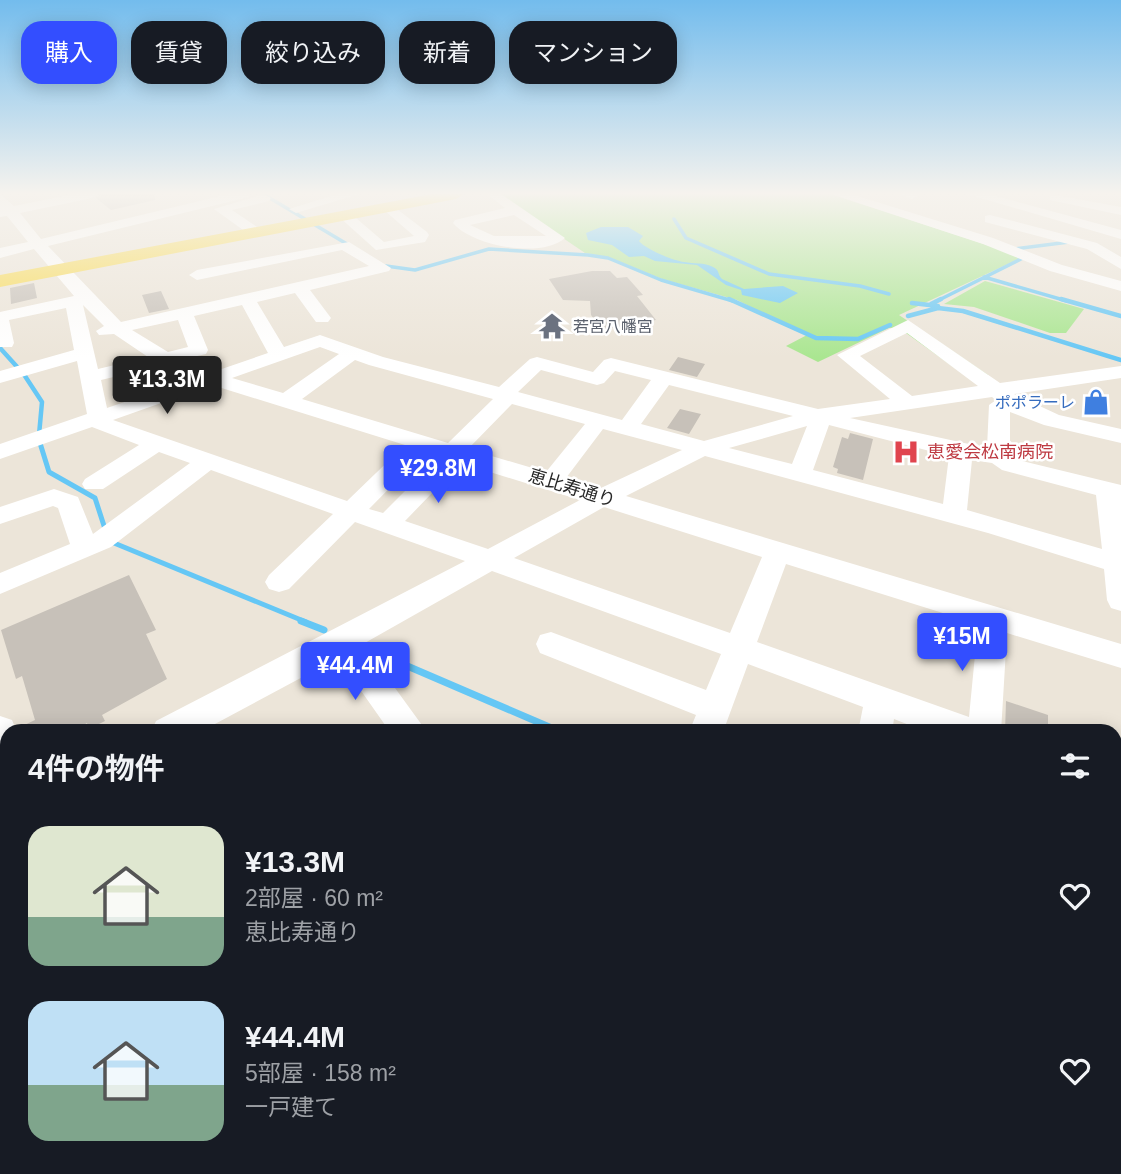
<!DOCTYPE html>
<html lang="ja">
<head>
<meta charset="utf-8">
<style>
	body { margin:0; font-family:Arial,"Noto Sans JP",sans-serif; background:#20242c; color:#f1f3f6; height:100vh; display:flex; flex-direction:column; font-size:26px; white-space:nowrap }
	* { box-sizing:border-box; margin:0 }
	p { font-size:23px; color:#9ea1a6 }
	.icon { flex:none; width:38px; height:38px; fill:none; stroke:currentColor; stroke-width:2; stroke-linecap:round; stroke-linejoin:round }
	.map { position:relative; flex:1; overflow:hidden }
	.drawer { position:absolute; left:0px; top:724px; width:1122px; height:450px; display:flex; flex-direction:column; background:#171b24; border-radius:21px 21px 0 0; box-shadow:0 4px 18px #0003 }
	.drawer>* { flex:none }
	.banner { position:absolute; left:21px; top:21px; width:700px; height:63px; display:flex; gap:14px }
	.price { position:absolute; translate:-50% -60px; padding:0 16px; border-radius:7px; background:#334eff; color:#fff; font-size:23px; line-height:46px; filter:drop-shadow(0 2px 4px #0008) }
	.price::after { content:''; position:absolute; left:50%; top:42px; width:21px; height:16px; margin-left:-10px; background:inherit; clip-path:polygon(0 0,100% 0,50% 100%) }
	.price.active { background:#222; color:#fff }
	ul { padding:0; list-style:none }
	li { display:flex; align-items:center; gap:21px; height:175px; padding:0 28px }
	li span { display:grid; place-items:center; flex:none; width:196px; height:140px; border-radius:21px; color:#555 }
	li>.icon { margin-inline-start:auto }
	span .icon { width:84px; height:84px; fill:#fffc; stroke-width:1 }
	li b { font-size:30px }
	h2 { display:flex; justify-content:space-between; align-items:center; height:84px; padding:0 28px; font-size:30px }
	.chip { padding:0 24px; border-radius:21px; background:#171b24; box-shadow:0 4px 18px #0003; font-size:24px; line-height:63px }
	.chip.active { background:#334eff; color:#fff }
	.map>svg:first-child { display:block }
	.green { fill:#aae691 }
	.water { fill:#65c7f5 }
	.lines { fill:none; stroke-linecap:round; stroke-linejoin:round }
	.stream-far4 { stroke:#65c7f5; stroke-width:3.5 }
	.stream-far3 { stroke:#65c7f5; stroke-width:4.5 }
	.stream-far2 { stroke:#65c7f5; stroke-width:5 }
	.stream-far1 { stroke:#65c7f5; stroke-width:7 }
	.stream { stroke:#65c7f5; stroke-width:10 }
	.building { fill:#c7c1b9 }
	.minor { fill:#fff; fill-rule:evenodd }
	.major { fill:#f8da51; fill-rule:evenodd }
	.labels { text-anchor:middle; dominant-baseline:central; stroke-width:5; stroke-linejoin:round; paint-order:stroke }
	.far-worship-label { font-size:16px; fill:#5b616d; stroke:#fff; text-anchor:start }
	.far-shop-label { font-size:16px; fill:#366cbe; stroke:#fff; text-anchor:end }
	.health-label { font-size:18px; fill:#be3a42; stroke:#fff; text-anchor:start }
	.street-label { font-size:18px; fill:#282828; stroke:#fff }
</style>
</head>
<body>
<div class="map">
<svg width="1121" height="1174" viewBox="0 0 1121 1174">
	<rect width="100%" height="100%" fill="#ece5d9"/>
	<!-- green -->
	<path class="green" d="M498 194H831L1023 257 899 315 988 375 973 381 899 328H889L818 362 786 346 807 335 737 300 662 279 608 257 585 253Z
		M985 281 1084 309 1066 333H1050L974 307 944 304Z"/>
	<!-- water -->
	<path class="water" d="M601 227H628L643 236 639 241C645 249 674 261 684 262 694 264 704 262 713 267 720 270 717 274 722 279L744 289 783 286 798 293 780 303 742 295 741 290 726 285 697 265 655 261 644 256 629 257 612 245 588 240 586 233Z"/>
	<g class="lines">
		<!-- stream-far4 -->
		<path class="stream-far4" d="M263 194 352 247
			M674 219 686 238 769 274 860 286 889 294
			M1014 249 1069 242
			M386 266 415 270 489 249 588 255 608 258 661 280 733 301
			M984 277 1067 301
			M937 301 1021 259 1016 254"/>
		<!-- stream-far3 -->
		<path class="stream-far3" d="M729 299 816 338 858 339 890 325
			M1061 299 1121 316
			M912 303 938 306
			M931 304 941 299
			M908 316 938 308 963 311 1121 360
			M0 348 19 369
			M23 373 42 402 39 435"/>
		<!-- stream-far2 -->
		<path class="stream-far2" d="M40 443 49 472 95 498 106 532
			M111 538 114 543 306 622"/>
		<!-- stream-far1 -->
		<path class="stream-far1" d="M301 621 324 630
			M370 650 561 732"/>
		<!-- stream -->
		<path class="stream" d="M1115 968 1121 971"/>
	</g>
	<!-- building -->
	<path class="building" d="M100 194H154L155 200 111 210 96 198Z
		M592 271H610L617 278 627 277 643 295 637 296 656 320 602 330 591 315 590 301 563 300 549 279Z
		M34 283 37 298 11 304 10 288Z
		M161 291 169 309 149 313 142 295Z
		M678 357 705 364 697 377 669 370Z
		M680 409 701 414 689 434 667 428Z
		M850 433 873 439 863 480 837 473 838 469 833 467 842 437 848 439Z
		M129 575 156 630 146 634 167 679 102 715 105 721 89 729 87 723 71 732H19L18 728 35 720 22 676 16 679 1 630Z
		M1006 701 1048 715V732H1005Z"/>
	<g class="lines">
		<!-- minor -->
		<path class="minor" d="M0 194 14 206 74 194H98L92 198 20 213 41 239 229 194H250L249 197 48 246 121 322 369 266 342 250 197 280 189 275 197 270 349 242 391 268 389 271 310 290 331 318 328 322H316L295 293 257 302 284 347 320 335 383 357 499 387 530 359 537 357 593 372 604 360 611 358 818 409 890 399 837 355 908 320 1000 383 1121 366V378L1014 394 1059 415 1121 429V443L1044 425 1010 412V454L1018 460 1121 485V611L1111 608 1107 600 1104 569 988 533 705 456 626 496 1121 644V668L1007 633 1001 732H927L894 719 892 732H858L863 707 748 664 723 732H689L696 715 540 653 536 644 540 635 551 632 706 690 721 654 492 571 363 644 427 732H390L338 658 200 732H151L156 721 465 561 355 522 289 589 279 592 269 589 265 582 269 575 333 514 211 470 111 547 0 594V573L70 544 58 508 53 506 0 524V507L54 489 78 497 93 534 190 463 159 452 103 489H85L82 484 85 479 139 445 92 427 0 459V444L87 414 77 361 0 383V371L74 350 66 308 9 320 14 343 12 347H0V312L74 296 34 249 0 258V248L28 242 7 216 0 217ZM83 305 104 326 96 331 99 335 114 334 148 357 98 369ZM242 305 268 353 213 372 184 359 206 354 208 350 194 316ZM178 320 188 347 168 352 132 330ZM907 333 978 386 912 396 860 356ZM320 347 339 354 283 393 232 378ZM355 360 369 365 493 399 448 443 302 399ZM164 365 194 378 107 408 101 380ZM541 370 597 385 604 383 615 371 651 380 622 420 518 392ZM212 385 405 445 347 501 113 420ZM669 385 793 416 704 441 641 424ZM992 397 996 400 989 405 987 448 850 418ZM512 404 585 424 546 472 468 449ZM829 425 949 456 943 504 813 470ZM807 426 792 464 729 448ZM603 429 682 450 601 488 566 478ZM425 452 440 456 383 513 369 509ZM972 460 992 463 1002 470 1096 495 1102 549 967 510ZM461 463 580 500 488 549 405 521ZM604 507 762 557 730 633 514 558ZM786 564 978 624 969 717 757 642Z
			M264 194 271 198 269 201 232 210 260 229V235H250L214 209Z
			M338 194H359L296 213 289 209Z
			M487 194H501L565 238C542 259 472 246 453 223L455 220 505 208ZM514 215 546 236H494L470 225Z
			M831 194H851L993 238 1062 265 1121 281V291L1050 271 983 244Z
			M900 194H918L919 195 912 199Z
			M967 194H988L1121 230V239Z
			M1050 194 1121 207V215L1050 200Z
			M389 203 427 232 429 235 425 242 376 250 337 215 349 212 384 242 414 236 384 210V204Z
			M990 215 1097 243 1121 257V269L1087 249 985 222V216Z
			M0 716 12 720 17 732H7V769L0 766Z
			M1115 766 1121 769V808L1115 806Z
			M7 797V834L0 837V800Z
			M1115 862 1121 864V904L1115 902Z
			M1121 1096 1120 1174H1069L1072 1167H1115V1098Z
			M7 1114V1165L0 1168V1116Z
			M89 1167H139L141 1174H91Z
			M222 1167H277L274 1174H219Z
			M412 1167H462L465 1174H415Z
			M496 1167H550L547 1174H493Z
			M700 1167H752L755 1174H703Z
			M774 1167H827L824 1174H771Z
			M1008 1167H1061L1064 1174H1011Z"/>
		<!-- major -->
		<path class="major" d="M432 194H464L456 199 0 287V275Z"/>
	</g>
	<!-- sky -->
	<linearGradient id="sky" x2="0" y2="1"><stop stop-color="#73bced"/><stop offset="0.54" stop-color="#f6f3ee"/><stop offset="1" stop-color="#f6f3ee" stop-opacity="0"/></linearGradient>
	<rect width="1121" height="358" fill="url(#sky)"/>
	<!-- icons -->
	<defs>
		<g id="temple-bare" transform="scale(2.1)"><path d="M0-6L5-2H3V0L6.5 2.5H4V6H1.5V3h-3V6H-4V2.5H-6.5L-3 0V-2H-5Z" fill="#6b7280" stroke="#fff" stroke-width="2.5" paint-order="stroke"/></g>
		<g id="shop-bare" transform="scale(2.1)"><path d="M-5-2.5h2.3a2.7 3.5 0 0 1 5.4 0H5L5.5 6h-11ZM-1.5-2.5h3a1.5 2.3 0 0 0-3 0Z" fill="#3f7fe0" stroke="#fff" stroke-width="2.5" paint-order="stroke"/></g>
		<g id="hospital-bare" transform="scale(2.1)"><path d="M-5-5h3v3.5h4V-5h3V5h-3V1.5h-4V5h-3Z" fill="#e0444e" stroke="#fff" stroke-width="2.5" paint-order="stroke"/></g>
	</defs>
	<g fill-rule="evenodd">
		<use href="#temple-bare" x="552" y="326"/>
		<use href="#shop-bare" x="1096" y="402"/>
		<use href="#hospital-bare" x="906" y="452"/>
	</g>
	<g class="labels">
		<!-- far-worship labels -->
		<g class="far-worship-label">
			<text x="573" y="326">若宮八幡宮</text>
		</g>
		<!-- far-shop labels -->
		<g class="far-shop-label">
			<text x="1075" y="402">ポポラーレ</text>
		</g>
		<!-- health labels -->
		<g class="health-label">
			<text x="927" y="452">恵愛会松南病院</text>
		</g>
		<!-- street labels -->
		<g class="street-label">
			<text transform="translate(572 488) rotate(17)">恵比寿通り</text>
		</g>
	</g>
</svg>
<b class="price active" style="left:167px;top:416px">¥13.3M</b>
<b class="price" style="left:438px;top:505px">¥29.8M</b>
<b class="price" style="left:962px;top:673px">¥15M</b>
<b class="price" style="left:355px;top:702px">¥44.4M</b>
<div class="banner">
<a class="chip active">購入</a>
<a class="chip">賃貸</a>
<a class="chip">絞り込み</a>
<a class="chip">新着</a>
<a class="chip">マンション</a>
</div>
<section class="drawer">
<h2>4件の物件<svg class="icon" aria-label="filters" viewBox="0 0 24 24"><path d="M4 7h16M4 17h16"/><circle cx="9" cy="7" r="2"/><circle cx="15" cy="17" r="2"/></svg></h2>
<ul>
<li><span style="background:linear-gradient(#dfe7d0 65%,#7fa58c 0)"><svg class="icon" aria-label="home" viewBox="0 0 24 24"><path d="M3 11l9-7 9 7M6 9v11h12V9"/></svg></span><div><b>¥13.3M</b><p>2部屋 · 60 m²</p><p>恵比寿通り</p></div><svg class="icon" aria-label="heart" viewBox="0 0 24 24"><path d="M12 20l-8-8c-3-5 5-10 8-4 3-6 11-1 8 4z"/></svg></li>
<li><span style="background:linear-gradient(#bfe0f5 60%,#7fa58c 0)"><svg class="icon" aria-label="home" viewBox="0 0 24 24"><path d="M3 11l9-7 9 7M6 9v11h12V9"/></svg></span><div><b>¥44.4M</b><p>5部屋 · 158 m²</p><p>一戸建て</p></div><svg class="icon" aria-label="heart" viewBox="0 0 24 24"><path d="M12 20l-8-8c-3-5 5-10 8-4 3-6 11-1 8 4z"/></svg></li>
</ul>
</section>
</div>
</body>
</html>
